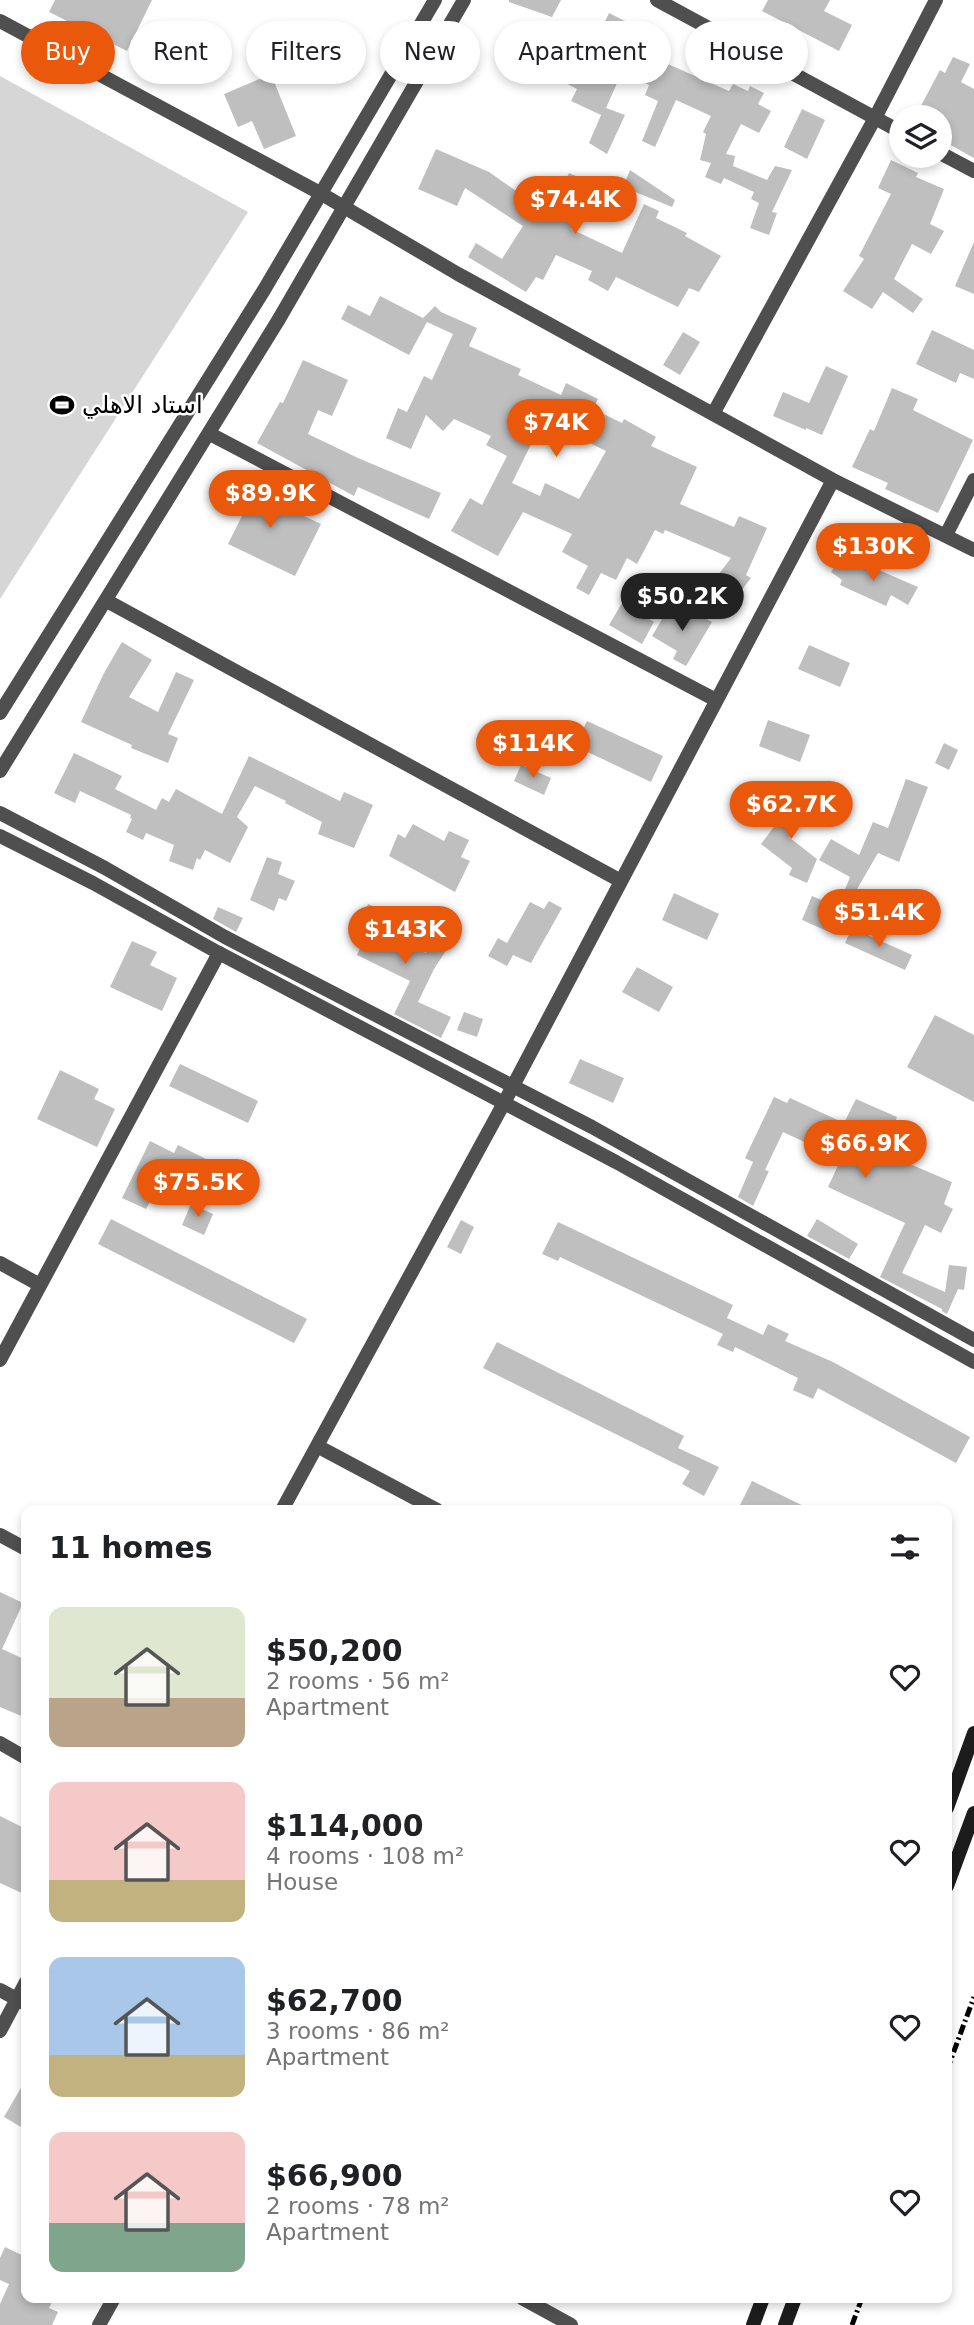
<!DOCTYPE html>
<html lang="en">
<head>
<meta charset="utf-8">
<style>
	body { margin:0; font-family:"DejaVu Sans",Cairo,sans-serif; background:#f6f6f6; color:#202124; height:100vh; display:flex; flex-direction:column; font-size:26px; white-space:nowrap }
	* { box-sizing:border-box; margin:0 }
	p { font-size:23px; color:#757577 }
	.icon { flex:none; width:38px; height:38px; fill:none; stroke:currentColor; stroke-width:2; stroke-linecap:round; stroke-linejoin:round }
	.map { position:relative; flex:1; overflow:hidden }
	.sheet { position:absolute; left:21px; top:1505px; width:931px; height:798px; display:flex; flex-direction:column; background:#fff; border-radius:14px; box-shadow:0 4px 10px #0003 }
	.sheet>* { flex:none }
	.banner { position:absolute; left:21px; top:21px; width:933px; height:63px; display:flex; gap:14px }
	.buttons { position:absolute; left:889px; top:105px; display:grid; gap:14px }
	.buttons a { display:grid; place-items:center; width:63px; height:63px; border-radius:50%; background:#fff; box-shadow:0 4px 10px #0003; font-size:35px }
	.price { position:absolute; translate:-50% -60px; padding:0 16px; border-radius:24px; background:#ea580c; color:#fff; font-size:23px; line-height:46px; filter:drop-shadow(0 2px 4px #0008) }
	.price::after { content:''; position:absolute; left:50%; top:42px; width:21px; height:16px; margin-left:-10px; background:inherit; clip-path:polygon(0 0,100% 0,50% 100%) }
	.price.current { background:#222; color:#fff }
	ul { padding:0; list-style:none }
	li { display:flex; align-items:center; gap:21px; height:175px; padding:0 28px }
	li span { display:grid; place-items:center; flex:none; width:196px; height:140px; border-radius:14px; color:#555 }
	li>.icon { margin-inline-start:auto }
	span .icon { width:84px; height:84px; fill:#fffc; stroke-width:1 }
	li b { font-size:30px }
	h2 { display:flex; justify-content:space-between; align-items:center; height:84px; padding:0 28px; font-size:30px }
	.pill { padding:0 24px; border-radius:32px; background:#fff; box-shadow:0 4px 10px #0003; font-size:24px; line-height:63px }
	.pill.current { background:#ea580c; color:#fff }
	.map>svg:first-child { display:block }
	.green { fill:#d6d6d6 }
	.building { fill:#bfbfbf; fill-rule:evenodd }
	.lines { fill:none; stroke-linecap:round; stroke-linejoin:round }
	.minor { stroke:#4f4f4f; stroke-width:14 }
	.tertiary { stroke:#4f4f4f; stroke-width:14 }
	.secondary { stroke:#1c1c1c; stroke-width:14 }
	.rail { stroke:#000; stroke-width:5; stroke-dasharray:10 3.5 2 3.5; stroke-linecap:butt }
	.labels { text-anchor:middle; dominant-baseline:central; stroke-width:5; stroke-linejoin:round; paint-order:stroke }
	.poi-label { font-size:24px; fill:#000; stroke:#fff; text-anchor:start }
</style>
</head>
<body>
<div class="map">
<svg width="974" height="2325" viewBox="0 0 974 2325">
	<rect width="100%" height="100%" fill="#fff"/>
	<!-- green -->
	<path class="green" d="M0 76 248 212 0 599Z"/>
	<!-- building -->
	<path class="building" d="M55 0H152L127 51 49 12Z
		M509 0H561L552 17 509 2Z
		M768 0H830L824 11 852 25 839 51 762 11Z
		M609 13 625 21 621 30 639 39 634 49 729 91 733 84 748 91 750 86 764 93 758 104 771 111 759 133 741 124 726 154 735 156 733 166 767 180 775 166 792 170 772 212 777 213 769 235 750 228 759 203 751 199 754 192 724 178 721 184 705 177 711 163 700 160 706 134 703 132 711 116 676 100 655 147 642 141 658 101 645 95 649 85 622 72 606 108 625 115 607 154 589 143 601 115 571 101 577 89 546 73 541 83 502 64 520 30 595 69 611 38 599 34Z
		M953 57 970 64 961 82 974 89V158L940 139V117H915L940 70 945 73Z
		M271 74 296 136 264 149 252 121 238 127 224 94Z
		M802 109 825 120 807 159 784 147Z
		M436 149 489 172 519 193 517 195 551 211 569 173 594 184 583 211 571 229 622 253 644 204 659 211 656 218 687 233 685 236 721 256 699 292 689 288 678 307 616 277 608 291 588 280 592 271 556 255 543 280 536 277 526 292 468 257 476 243 502 259 523 226 465 188 457 206 418 189Z
		M891 160 918 173 916 177 944 189 930 224 944 231 931 254 912 244 894 279 923 299 913 313 883 292 872 309 843 291 864 259 859 256 891 194 878 188Z
		M630 170 675 200 672 207 623 187Z
		M974 242V294L955 286Z
		M380 296 423 318 435 306 441 312 477 328 469 346 521 369 518 375 561 395 566 383 598 399 593 409 622 423 624 419 656 437 651 446 697 467 680 504 734 527 739 516 767 528 746 575 751 578 734 600 712 583 731 558 665 530 663 534 655 530 637 564 627 558 616 580 601 573 589 595 576 588 588 566 562 552 572 534 523 512 498 556 451 531 470 498 482 505 507 456 486 445 491 436 454 419 443 431 426 415 411 449 386 438 398 408 407 412 424 376 432 380 453 334 427 322 409 355 341 319 348 305 370 316ZM543 420 606 451 579 499 545 483 540 496 512 483Z
		M932 330 974 350V379L960 373 956 383 916 364Z
		M683 332 700 342 680 375 663 365Z
		M303 360 348 380 332 416 318 410 308 434 358 458 441 493 429 519 358 487 354 496 257 443 280 402 283 403Z
		M826 366 848 376 822 435 806 428V430L773 416 783 392 809 403Z
		M892 388 918 399 913 410 973 440 938 513 885 489 888 483 852 467 870 429 874 431Z
		M230 481 321 524 295 576 228 544 244 512 221 501Z
		M851 558 918 587 908 605 891 595 886 606 840 585 842 580 831 572 840 559 849 565Z
		M622 603 654 622 642 644 609 625Z
		M684 606 712 622 686 666 673 659 677 651 652 636 667 611 678 617Z
		M122 642 152 660 129 697 158 712 176 672 194 680 168 734 178 738 168 763 131 748 132 745 81 722 104 673Z
		M809 645 850 663 840 687 798 669Z
		M768 720 810 735 800 762 759 746Z
		M587 721 663 756 651 782 575 746Z
		M944 743 958 750 949 770 935 763Z
		M74 753 122 776 115 789 156 810 162 798 169 802 176 789 222 814 249 756 340 801 344 792 373 805 354 848 318 834 322 822 285 803 286 801 255 786 237 817 248 827 230 863 205 850 200 860 197 858 193 870 169 861 174 845 146 833 143 840 126 832 132 819 130 818 131 815 80 791 75 803 54 793Z
		M521 765 551 778 544 795 514 781Z
		M906 779 928 787 899 862 878 853 853 896 844 892 850 877 819 860 831 839 859 855 873 822 888 828Z
		M793 791 807 797 790 838 817 859 807 883 789 875 792 868 761 844 785 812Z
		M413 824 444 841 449 831 469 840 461 857 470 861 455 892 389 856 398 834 405 838Z
		M267 857 282 862 278 874 295 881 286 901 279 898 274 911 250 900Z
		M674 893 719 914 707 940 662 920Z
		M812 896 847 911 836 935 802 920Z
		M549 901 562 908 531 963 513 955 507 966 488 956 498 938 507 943 530 902 544 909Z
		M368 904 404 920 396 938 426 953 440 932 453 940 434 969 418 1002 451 1017 441 1038 394 1014 410 981 357 955 369 927 360 923Z
		M218 907 243 918 236 932 213 919Z
		M852 928 912 955 905 970 845 943Z
		M132 941 157 952 150 965 177 978 162 1011 110 987Z
		M637 967 673 987 659 1012 622 992Z
		M464 1012 483 1019 477 1037 457 1030Z
		M935 1015 974 1035V1102L907 1067Z
		M580 1059 624 1078 613 1103 569 1083Z
		M180 1064 258 1101 248 1123 169 1086Z
		M60 1070 99 1089 94 1099 115 1109 97 1147 37 1119Z
		M774 1097 787 1103 790 1098 844 1123 856 1099 897 1117 884 1153 952 1182 944 1204 953 1209 941 1233 925 1225 902 1273 945 1292 949 1265 967 1267 964 1290 958 1289 947 1314 942 1311V1309L880 1277 905 1223 828 1187 841 1159 783 1132 765 1170 769 1171 753 1206 738 1197 753 1162 745 1158Z
		M150 1141 174 1153 178 1145 208 1160 192 1192 163 1177 146 1209 122 1198Z
		M191 1204 213 1214 204 1235 182 1225Z
		M111 1219 307 1319 294 1343 98 1244Z
		M817 1219 858 1244 849 1259 807 1236Z
		M461 1220 474 1227 461 1254 447 1247Z
		M558 1222 733 1305 727 1318 763 1335 768 1324 789 1334 785 1341 833 1362 970 1437 956 1463 818 1388 813 1399 793 1390 798 1378 735 1347 733 1352 717 1345 723 1334 560 1257 558 1261 542 1254Z
		M497 1342 684 1436 678 1448 719 1467 704 1496 682 1484 690 1471 483 1368Z
		M752 1481 812 1510H751L740 1505Z
		M0 1592 23 1603 2 1649 26 1660V1718L0 1707Z
		M0 1816 26 1829V1895L0 1883Z
		M26 2079V2130L4 2117Z
		M5 2247 26 2257V2298H54L49 2308 58 2312 52 2325H0V2304L9 2284 0 2280V2258Z"/>
	<g class="lines">
		<!-- minor -->
		<path class="minor" d="M657 0 901 132
			M0 21 320 193 458 274 833 480 974 550
			M940 153 974 171
			M713 414 875 118 936 0
			M210 434 716 700
			M946 535 974 480
			M107 601 621 881
			M0 1263 40 1285
			M0 1360 219 953
			M317 1446 437 1510
			M282 1510 504 1103 833 480
			M0 1535 26 1549
			M0 1743 26 1758
			M0 1990 26 2004
			M0 2031 26 1982
			M522 2298 571 2325
			M99 2325 114 2298"/>
		<!-- tertiary -->
		<path class="tertiary" d="M0 713 264 290 435 0
			M0 771 279 319 464 0
			M0 813 105 868 225 937 592 1127 974 1340
			M0 836 93 883 219 953 616 1162 974 1362"/>
		<!-- secondary -->
		<path class="secondary" d="M947 1808 974 1733
			M947 1886 974 1813
			M753 2325 763 2298
			M785 2325 795 2298"/>
		<!-- rail -->
		<path class="rail" d="M947 2070 974 1997
			M852 2325 862 2298"/>
	</g>
	<!-- icons -->
	<defs>
		<g id="stadium-bare" transform="scale(1.89)"><path d="M0-5a6.5 5 0 1 0 0 10a6.5 5 0 1 0 0-10ZM-3.5-1.8h7v3.6h-7Z" fill="#000" stroke="#fff" stroke-width="2.5" paint-order="stroke"/></g>
	</defs>
	<g fill-rule="evenodd">
		<use href="#stadium-bare" x="62" y="405"/>
	</g>
	<g class="labels">
		<!-- poi labels -->
		<g class="poi-label">
			<text x="82" y="405">استاد الاهلي</text>
		</g>
	</g>
</svg>
<div class="buttons">
<a><svg class="icon" aria-label="layers" viewBox="0 0 24 24"><path d="M12 4l9 5-9 5-9-5zM3 14l9 5 9-5"/></svg></a>
</div>
<b class="price" style="left:575px;top:236px">$74.4K</b>
<b class="price" style="left:556px;top:459px">$74K</b>
<b class="price" style="left:270px;top:530px">$89.9K</b>
<b class="price" style="left:873px;top:583px">$130K</b>
<b class="price current" style="left:682px;top:633px">$50.2K</b>
<b class="price" style="left:533px;top:780px">$114K</b>
<b class="price" style="left:791px;top:841px">$62.7K</b>
<b class="price" style="left:879px;top:949px">$51.4K</b>
<b class="price" style="left:405px;top:966px">$143K</b>
<b class="price" style="left:865px;top:1180px">$66.9K</b>
<b class="price" style="left:198px;top:1219px">$75.5K</b>
<div class="banner">
<a class="pill current">Buy</a>
<a class="pill">Rent</a>
<a class="pill">Filters</a>
<a class="pill">New</a>
<a class="pill">Apartment</a>
<a class="pill">House</a>
</div>
<section class="sheet">
<h2>11 homes<svg class="icon" aria-label="filters" viewBox="0 0 24 24"><path d="M4 7h16M4 17h16"/><circle cx="9" cy="7" r="2"/><circle cx="15" cy="17" r="2"/></svg></h2>
<ul>
<li><span style="background:linear-gradient(#dfe7d0 65%,#b9a48a 0)"><svg class="icon" aria-label="home" viewBox="0 0 24 24"><path d="M3 11l9-7 9 7M6 9v11h12V9"/></svg></span><div><b>$50,200</b><p>2 rooms · 56 m²</p><p>Apartment</p></div><svg class="icon" aria-label="heart" viewBox="0 0 24 24"><path d="M12 20l-8-8c-3-5 5-10 8-4 3-6 11-1 8 4z"/></svg></li>
<li><span style="background:linear-gradient(#f6c9c9 70%,#c2b280 0)"><svg class="icon" aria-label="home" viewBox="0 0 24 24"><path d="M3 11l9-7 9 7M6 9v11h12V9"/></svg></span><div><b>$114,000</b><p>4 rooms · 108 m²</p><p>House</p></div><svg class="icon" aria-label="heart" viewBox="0 0 24 24"><path d="M12 20l-8-8c-3-5 5-10 8-4 3-6 11-1 8 4z"/></svg></li>
<li><span style="background:linear-gradient(#a9c7e8 70%,#c2b280 0)"><svg class="icon" aria-label="home" viewBox="0 0 24 24"><path d="M3 11l9-7 9 7M6 9v11h12V9"/></svg></span><div><b>$62,700</b><p>3 rooms · 86 m²</p><p>Apartment</p></div><svg class="icon" aria-label="heart" viewBox="0 0 24 24"><path d="M12 20l-8-8c-3-5 5-10 8-4 3-6 11-1 8 4z"/></svg></li>
<li><span style="background:linear-gradient(#f6c9c9 65%,#7fa58c 0)"><svg class="icon" aria-label="home" viewBox="0 0 24 24"><path d="M3 11l9-7 9 7M6 9v11h12V9"/></svg></span><div><b>$66,900</b><p>2 rooms · 78 m²</p><p>Apartment</p></div><svg class="icon" aria-label="heart" viewBox="0 0 24 24"><path d="M12 20l-8-8c-3-5 5-10 8-4 3-6 11-1 8 4z"/></svg></li>
</ul>
</section>
</div>
</body>
</html>
